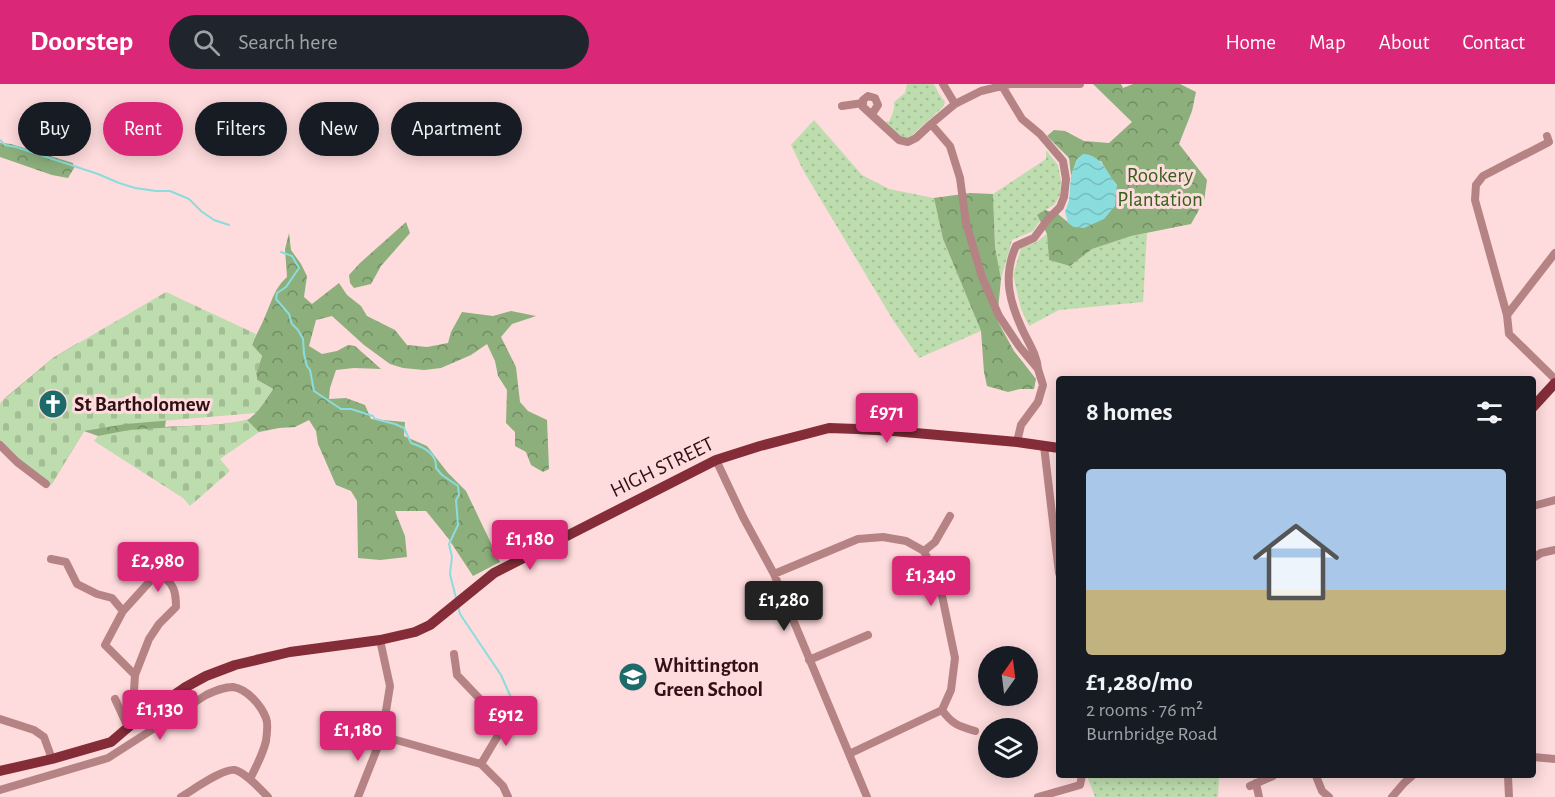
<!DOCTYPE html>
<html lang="en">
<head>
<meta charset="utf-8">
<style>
	body { margin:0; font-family:"Alegreya Sans",sans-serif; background:#20242c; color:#f1f3f6; height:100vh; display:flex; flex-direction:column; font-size:22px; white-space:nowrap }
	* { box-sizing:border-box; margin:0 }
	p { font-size:20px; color:#9ea1a6 }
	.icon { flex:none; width:33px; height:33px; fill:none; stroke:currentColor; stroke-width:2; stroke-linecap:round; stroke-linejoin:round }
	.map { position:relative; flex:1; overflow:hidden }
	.sheet { position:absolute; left:1056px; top:292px; width:480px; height:402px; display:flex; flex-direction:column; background:#171b24; border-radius:6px; box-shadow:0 3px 15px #0003 }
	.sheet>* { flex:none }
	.top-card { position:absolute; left:18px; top:18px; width:570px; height:54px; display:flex; gap:12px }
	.needle { width:39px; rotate:14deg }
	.buttons { position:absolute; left:978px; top:562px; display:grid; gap:12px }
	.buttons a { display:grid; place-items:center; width:60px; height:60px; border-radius:50%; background:#171b24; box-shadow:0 3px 15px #0003; font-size:30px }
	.price { position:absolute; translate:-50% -51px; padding:0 14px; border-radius:6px; background:#db2777; color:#fff; font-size:20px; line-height:39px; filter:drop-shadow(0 2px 3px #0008) }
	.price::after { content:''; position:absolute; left:50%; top:36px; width:18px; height:14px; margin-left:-9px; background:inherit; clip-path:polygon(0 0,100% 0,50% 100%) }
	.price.active { background:#222; color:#fff }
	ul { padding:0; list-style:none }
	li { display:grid; align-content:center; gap:12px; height:318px; padding:0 30px }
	li span { display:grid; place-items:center; height:186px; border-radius:6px; color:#555 }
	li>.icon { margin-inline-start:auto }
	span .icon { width:108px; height:108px; fill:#fffc; stroke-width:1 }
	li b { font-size:26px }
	h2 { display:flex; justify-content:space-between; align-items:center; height:72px; padding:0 30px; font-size:26px }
	.chip { padding:0 21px; border-radius:27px; background:#171b24; box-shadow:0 3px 15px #0003; font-size:21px; line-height:54px }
	.chip.active { background:#db2777; color:#fff }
	header { display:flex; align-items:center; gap:36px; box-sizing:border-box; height:84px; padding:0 30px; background:#db2777; color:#fff }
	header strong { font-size:28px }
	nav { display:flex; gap:33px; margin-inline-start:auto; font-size:21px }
	.search { width:420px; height:54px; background:#20242c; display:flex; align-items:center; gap:15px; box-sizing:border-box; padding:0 21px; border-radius:33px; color:#9ea1a6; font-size:22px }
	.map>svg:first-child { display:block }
	.green { fill:url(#green-dots) }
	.forest { fill:url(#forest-crowns) }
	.cemetery { fill:url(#cemetery-stones) }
	.water { fill:url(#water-waves) }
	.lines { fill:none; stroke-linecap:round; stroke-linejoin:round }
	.stream { stroke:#8adddd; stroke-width:2 }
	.minor { stroke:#b68385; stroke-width:8 }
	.major { stroke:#842d39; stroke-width:10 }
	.labels { text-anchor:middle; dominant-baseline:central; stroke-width:6; stroke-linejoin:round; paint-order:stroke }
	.park-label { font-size:21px; fill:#36611a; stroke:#fedbdc }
	.poi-label { font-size:21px; font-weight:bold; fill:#301115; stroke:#fedbdc; text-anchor:start }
	.street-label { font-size:21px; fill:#301115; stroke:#fedbdc }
</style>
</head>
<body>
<header>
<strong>Doorstep</strong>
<div class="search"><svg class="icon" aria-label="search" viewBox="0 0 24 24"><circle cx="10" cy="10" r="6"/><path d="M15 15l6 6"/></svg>Search here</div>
<nav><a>Home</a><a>Map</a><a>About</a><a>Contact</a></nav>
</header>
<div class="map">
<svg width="1555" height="713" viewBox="0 0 1555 713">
	<defs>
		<pattern id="green-dots" width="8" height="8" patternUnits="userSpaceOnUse" patternTransform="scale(1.5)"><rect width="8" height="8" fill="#bdddae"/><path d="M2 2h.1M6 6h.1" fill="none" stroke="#a3bd95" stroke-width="1.8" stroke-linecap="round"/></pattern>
		<pattern id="forest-crowns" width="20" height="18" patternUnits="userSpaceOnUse" patternTransform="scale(1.5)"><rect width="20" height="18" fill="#8caf7c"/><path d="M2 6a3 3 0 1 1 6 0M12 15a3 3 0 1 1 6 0" fill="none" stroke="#738d64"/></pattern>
		<pattern id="cemetery-stones" width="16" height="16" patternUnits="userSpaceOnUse" patternTransform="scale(1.5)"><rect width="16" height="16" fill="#bdddae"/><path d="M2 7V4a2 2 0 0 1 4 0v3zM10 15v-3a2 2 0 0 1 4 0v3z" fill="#a3bd95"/></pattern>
		<pattern id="water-waves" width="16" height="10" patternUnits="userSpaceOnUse" patternTransform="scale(1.5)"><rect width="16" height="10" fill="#8adddd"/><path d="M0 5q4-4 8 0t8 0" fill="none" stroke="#77bdbd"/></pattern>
	</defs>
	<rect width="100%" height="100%" fill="#fedbdc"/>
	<!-- green -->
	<path class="green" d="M907 0H934L939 10 945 18 943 23 910 53C898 55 894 48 885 40L887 37 889 38C892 31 895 25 894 18L905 9Z
		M814 36 862 91 889 105 934 114 943 155 981 247 919 274 893 236 803 86 791 61Z
		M1046 66 1058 81 1061 98 1060 111 1054 121 1037 131 1040 137 1033 147 1012 156 1001 195 995 163 993 110 1046 75Z
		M1147 149 1143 218 1059 226 1029 242 1021 225 1013 191 1021 164 1035 159 1047 150 1049 176 1070 182 1092 165 1130 152Z
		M1087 692H1219L1218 713H1095Z"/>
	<!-- forest -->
	<path class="forest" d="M1093 0H1121L1123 4 1133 0H1180L1196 8 1192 27 1179 60 1207 96 1204 117 1191 140 1131 152 1092 165 1070 182 1049 176 1047 150 1037 131 1045 126 1058 130 1074 143 1117 101 1109 91 1101 77 1077 75 1071 92 1069 74 1047 52 1054 46 1065 47 1084 57 1109 59 1132 38Z
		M0 59 11 60 73 79 74 84 68 94 52 91 0 73Z
		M970 109 993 110 995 163 1001 195 997 236 1014 267 1036 295 1034 305H1020L1008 308 987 302 984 288 981 247 943 155 934 114Z
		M406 138 410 149 381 182 371 200 354 204 350 199 349 191 360 179Z
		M289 149 291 166 301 180 307 192 304 213 312 220 339 199 347 211 361 222 367 232 395 246 407 261 427 263 448 259 451 248 462 228 493 232 511 227 536 232 512 240 501 253 516 283 520 318 528 327 547 336 549 385 543 388 531 381 526 368 515 362V348L506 339 507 306 498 292 495 277 487 260 471 271 441 284 424 286 403 284 390 280 364 261 332 232 316 236 309 262 322 270 337 267 348 261 355 262 381 285 354 284 336 286 330 304 329 315 346 314 365 321 371 335 405 338 404 352 427 362 448 389 466 407 500 478 473 492 448 454 426 427H395L405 452 407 473 380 476 358 474 357 417 351 407 336 401 318 360 316 347 309 336 295 343 279 344 259 348 109 360 98 352 84 347 51 401 0 356 4 315 53 274 78 259 167 328 165 343C181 342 239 341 249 335 259 328 266 315 273 305L257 296 256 289 262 272 252 261C256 250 262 241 266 230 273 215 274 205 287 193L285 165Z"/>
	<!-- cemetery -->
	<path class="cemetery" d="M166 208 256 250 252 261 262 272 256 289 257 296 273 305 256 329 126 340 84 347 51 401 22 379 0 356V319L53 274Z
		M247 336 259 348 220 375 230 387 190 422 183 414 94 357 98 352 129 346 222 340Z"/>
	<!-- water -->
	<path class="water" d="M1083 70C1102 71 1106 88 1117 101L1115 122 1104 135 1084 144 1074 143 1068 139 1065 128 1069 116 1071 92 1077 75Z"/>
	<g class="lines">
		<!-- stream -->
		<path class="stream" d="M20 45 21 40
			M0 56 5 61 16 63 98 90 119 99 135 104 156 107H170L189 115 201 127 214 136 229 141
			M281 168 292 172 299 184 286 203 277 209 276 215 289 230 292 240 298 246 303 255 304 270 307 282 310 286 314 307 341 325H351L373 332 375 335 395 340 404 344 411 359C423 363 437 369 436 384L442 391 458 402 459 411 456 416 458 441 449 460 452 473 450 490 456 514
			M458 522 460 530 501 591 513 618"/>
		<!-- minor -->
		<path class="minor" d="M943 0 955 20
			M1002 2 1022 35 1040 50 1063 77 1066 95 1064 113 1060 123 1048 135 1034 154 1016 162C1002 193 1010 220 1024 249 1030 261 1037 272 1038 285
			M842 22 863 19
			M872 30 878 21 875 14 868 12 863 16 862 22 899 56 908 58 916 54 931 40
			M1547 52 1549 58 1483 92 1476 101 1475 116 1507 231 1509 250 1555 295
			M1507 231 1555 169
			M1017 358 1021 341 1038 318 1043 301 1038 285 1019 262 999 232 982 193 966 139 960 94 950 62 931 40 955 20 981 7 1010 0H1080
			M0 361 17 378 46 400
			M1044 362 1059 489
			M716 376 743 433 774 490 867 713
			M1533 422 1555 416
			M924 467 935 458 950 432
			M1533 474 1541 469 1555 466
			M51 475 66 478 77 500 97 510 112 514 123 527
			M774 490 858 455 883 453 906 457 924 467 940 502 955 574 951 606 942 626 849 670
			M454 570 457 591 498 634 503 643
			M809 576 868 551
			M115 615 128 643
			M942 626C952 640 958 642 975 647
			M0 635 34 646 44 653 52 675
			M132 640 135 591 149 555 159 540 176 523C176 508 174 500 162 492L152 495 123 527 105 561 135 591
			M382 652 481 680 503 702 508 713
			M1533 673 1555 675
			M481 680 503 643 518 634
			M1316 692 1322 707 1329 713
			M1508 692 1509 713
			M1256 699 1259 713
			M1250 702 1273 692
			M0 706 108 674 206 611C215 607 223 603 233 603 247 605 261 621 266 634 268 639 267 650 266 657 263 670 256 683 250 695
			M181 713C193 706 223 684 235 686 246 689 260 705 268 713
			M358 713 382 652 390 602 380 556
			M1038 713 1080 701 1082 692
			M1392 713 1404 699 1412 692"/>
		<!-- major -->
		<path class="major" d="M1533 323 1555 299
			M0 687 52 675 111 658 132 640 184 604 206 592 235 581 290 568 380 556 415 548 430 541 494 489 716 376 760 362 829 344 857 345 893 347 1017 358 1059 364"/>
	</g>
	<!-- icons -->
	<defs>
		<g id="church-disc" transform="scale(1.5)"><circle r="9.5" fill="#1d6a6a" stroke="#fedbdc"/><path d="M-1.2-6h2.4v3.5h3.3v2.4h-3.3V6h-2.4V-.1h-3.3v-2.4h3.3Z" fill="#fff"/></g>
		<g id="school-disc" transform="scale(1.5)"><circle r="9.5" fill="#1d6a6a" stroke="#fedbdc"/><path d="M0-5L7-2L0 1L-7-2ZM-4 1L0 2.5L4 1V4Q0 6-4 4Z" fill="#fff"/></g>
	</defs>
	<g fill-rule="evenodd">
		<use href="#church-disc" x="53" y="320"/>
		<use href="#school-disc" x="633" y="593"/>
	</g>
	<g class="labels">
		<!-- park labels -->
		<g class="park-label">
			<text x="1160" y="91">Rookery<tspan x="1160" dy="24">Plantation</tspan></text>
		</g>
		<!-- poi labels -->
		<g class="poi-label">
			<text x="74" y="320">St Bartholomew</text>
			<text x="654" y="581">Whittington<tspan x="654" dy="24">Green School</tspan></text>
		</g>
		<!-- street labels -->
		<g class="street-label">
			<text transform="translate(662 383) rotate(-26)">HIGH STREET</text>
		</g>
	</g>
</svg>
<div class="buttons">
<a><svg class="needle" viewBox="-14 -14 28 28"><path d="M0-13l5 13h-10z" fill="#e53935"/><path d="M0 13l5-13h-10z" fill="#9ea1a6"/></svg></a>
<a><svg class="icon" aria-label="layers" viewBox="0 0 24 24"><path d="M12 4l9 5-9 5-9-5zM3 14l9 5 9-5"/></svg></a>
</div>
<b class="price" style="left:887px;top:360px">£971</b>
<b class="price" style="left:530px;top:487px">£1,180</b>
<b class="price" style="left:158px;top:509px">£2,980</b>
<b class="price" style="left:931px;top:523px">£1,340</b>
<b class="price active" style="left:784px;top:548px">£1,280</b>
<b class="price" style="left:160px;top:657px">£1,130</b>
<b class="price" style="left:506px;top:663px">£912</b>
<b class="price" style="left:358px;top:678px">£1,180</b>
<div class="top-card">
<a class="chip">Buy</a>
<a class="chip active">Rent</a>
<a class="chip">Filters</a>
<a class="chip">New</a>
<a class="chip">Apartment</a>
</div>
<section class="sheet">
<h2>8 homes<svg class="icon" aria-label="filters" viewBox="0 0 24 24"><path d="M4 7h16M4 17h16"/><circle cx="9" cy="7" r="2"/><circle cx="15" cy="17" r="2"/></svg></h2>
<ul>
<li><span style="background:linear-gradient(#a9c7e8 65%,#c2b280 0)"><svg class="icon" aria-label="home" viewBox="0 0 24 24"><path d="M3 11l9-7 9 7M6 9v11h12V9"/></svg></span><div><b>£1,280/mo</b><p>2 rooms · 76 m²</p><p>Burnbridge Road</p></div></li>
</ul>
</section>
</div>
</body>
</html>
